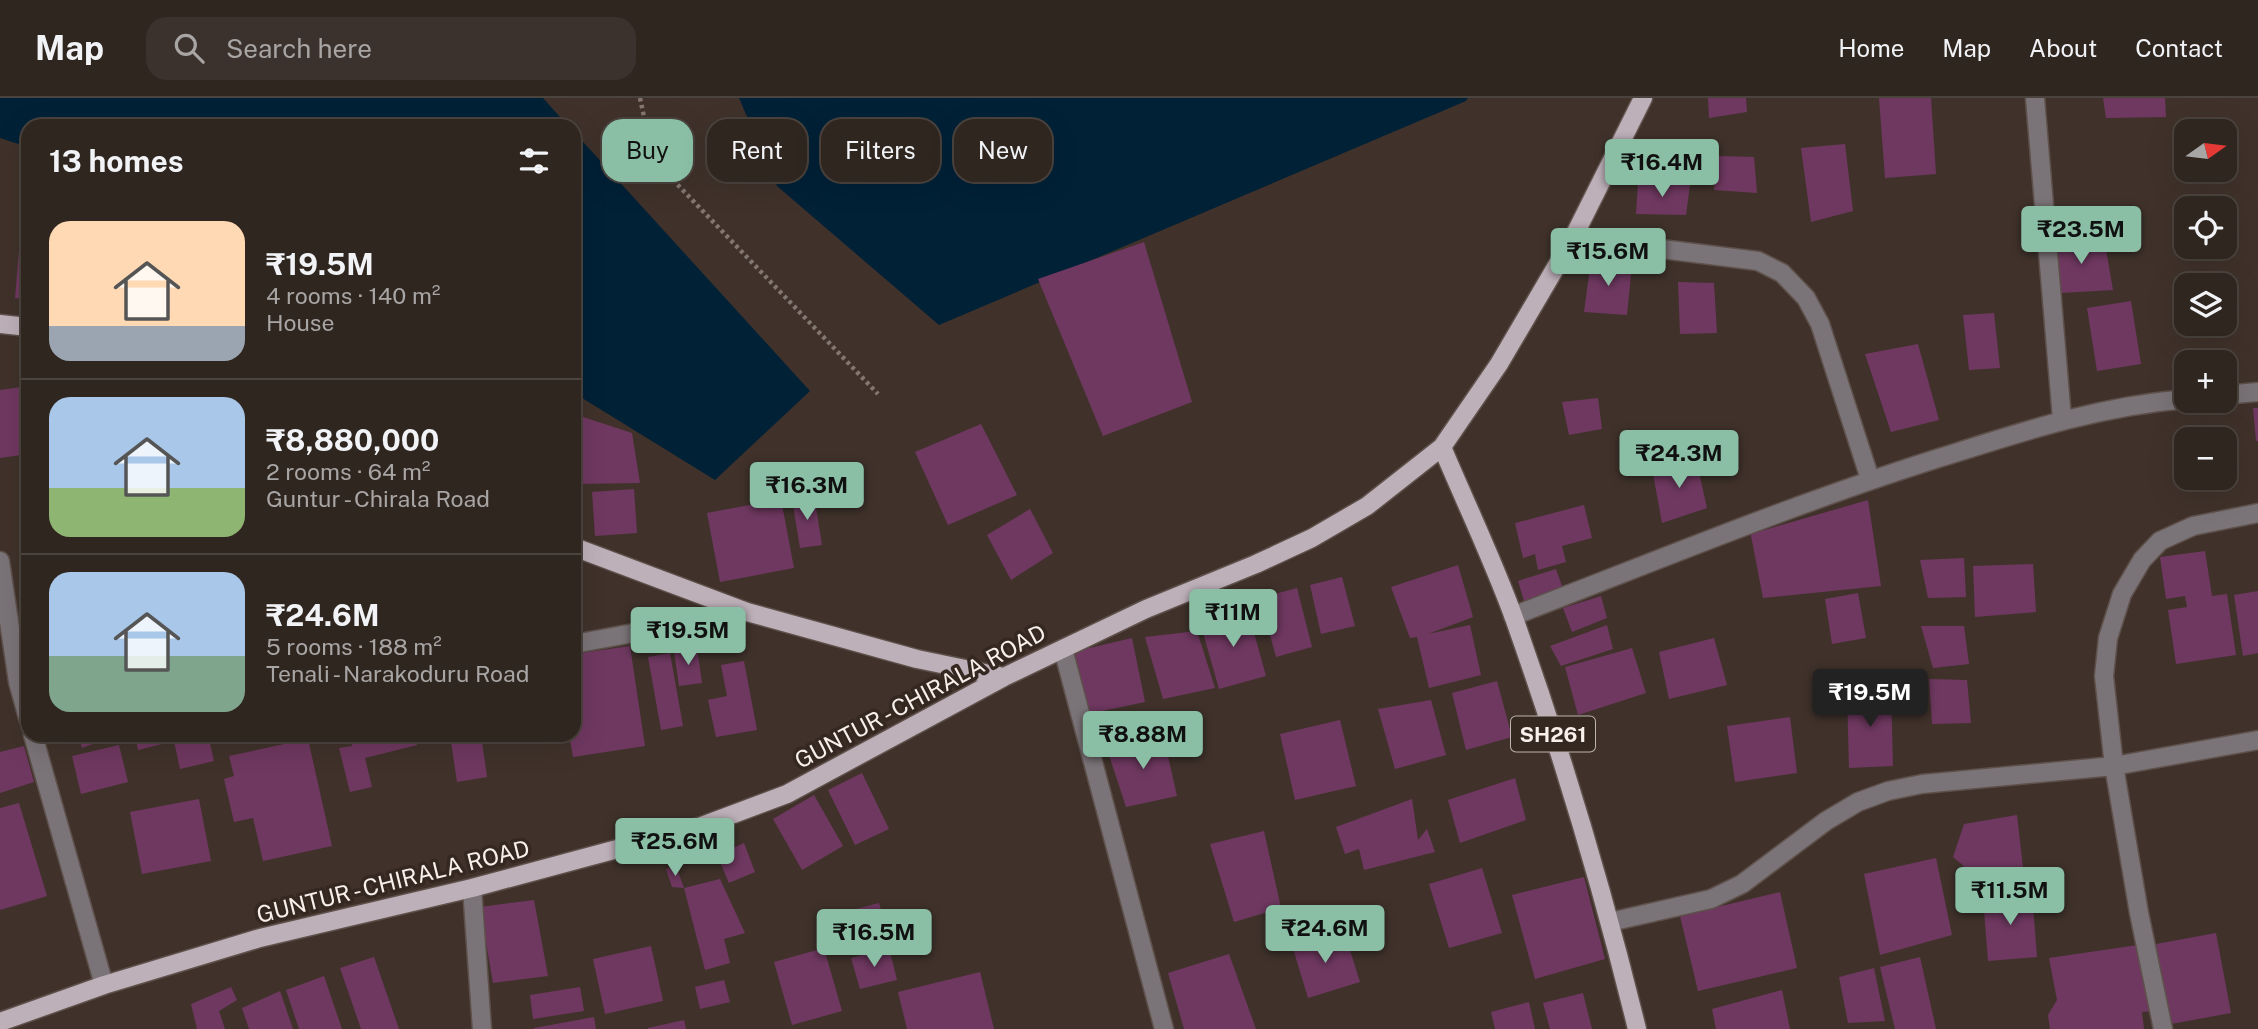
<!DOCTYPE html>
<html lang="en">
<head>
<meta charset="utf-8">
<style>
	body { margin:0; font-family:"Public Sans",sans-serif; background:#3c322d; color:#f1f3f6; height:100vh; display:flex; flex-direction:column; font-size:26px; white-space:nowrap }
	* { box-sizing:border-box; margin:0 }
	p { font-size:23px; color:#a8a5a5 }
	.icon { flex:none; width:38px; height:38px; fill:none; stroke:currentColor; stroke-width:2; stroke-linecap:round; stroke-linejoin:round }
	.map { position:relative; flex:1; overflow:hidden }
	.panel { position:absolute; left:21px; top:21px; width:560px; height:623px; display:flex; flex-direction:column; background:#302620; border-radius:21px; box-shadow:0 7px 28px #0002,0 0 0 2px #4b433e }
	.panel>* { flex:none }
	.guide { position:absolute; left:602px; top:21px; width:665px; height:63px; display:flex; gap:14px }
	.needle { width:46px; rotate:76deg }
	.controls { position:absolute; left:2174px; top:21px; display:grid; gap:14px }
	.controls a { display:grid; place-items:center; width:63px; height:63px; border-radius:14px; background:#302620; box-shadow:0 7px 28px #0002,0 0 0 2px #4b433e; font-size:35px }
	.price { position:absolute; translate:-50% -60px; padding:0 16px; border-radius:7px; background:#8abfa5; color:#111; font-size:23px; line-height:46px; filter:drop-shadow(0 2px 4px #0008) }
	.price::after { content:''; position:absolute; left:50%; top:42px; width:21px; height:16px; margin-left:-10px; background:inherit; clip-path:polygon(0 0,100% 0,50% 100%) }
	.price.active { background:#222; color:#fff }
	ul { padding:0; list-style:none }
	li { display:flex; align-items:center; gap:21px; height:175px; padding:0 28px }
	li+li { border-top:2px solid #4b433e }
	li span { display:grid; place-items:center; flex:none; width:196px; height:140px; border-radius:21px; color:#555 }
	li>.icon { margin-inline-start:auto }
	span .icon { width:84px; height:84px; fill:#fffc; stroke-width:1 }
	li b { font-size:30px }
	h2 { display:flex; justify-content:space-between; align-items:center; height:84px; padding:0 28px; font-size:30px }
	.tag { padding:0 24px; border-radius:21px; background:#302620; box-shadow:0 7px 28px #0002,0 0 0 2px #4b433e; font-size:24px; line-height:63px }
	.tag.active { background:#8abfa5; color:#111 }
	header { display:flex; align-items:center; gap:42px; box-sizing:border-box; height:98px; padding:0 35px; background:#302620; border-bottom:2px solid #4b433e }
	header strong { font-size:33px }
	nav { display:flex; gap:38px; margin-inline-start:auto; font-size:24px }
	.search { width:490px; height:63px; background:#3c322d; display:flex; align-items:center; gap:18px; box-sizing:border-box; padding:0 24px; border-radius:21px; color:#a8a5a5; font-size:26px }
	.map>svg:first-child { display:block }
	.water { fill:#012137 }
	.building { fill:#6f3860 }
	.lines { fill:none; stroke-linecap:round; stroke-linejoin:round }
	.minor-casing { stroke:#5e504a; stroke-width:21 }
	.major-casing { stroke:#5e504a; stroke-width:21 }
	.path { stroke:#837771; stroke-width:4.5; stroke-dasharray:3.5 3.5; stroke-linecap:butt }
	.minor { stroke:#7a7377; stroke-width:18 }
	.major { stroke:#beb0b9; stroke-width:18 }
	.labels { text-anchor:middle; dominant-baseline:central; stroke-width:7; stroke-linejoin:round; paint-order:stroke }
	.shield { fill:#352821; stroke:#beb4af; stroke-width:2 }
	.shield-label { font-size:21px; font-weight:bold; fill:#f9f0ec }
	.street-label { font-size:23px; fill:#f9f0ec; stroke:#352821 }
</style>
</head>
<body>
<header>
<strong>Map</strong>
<div class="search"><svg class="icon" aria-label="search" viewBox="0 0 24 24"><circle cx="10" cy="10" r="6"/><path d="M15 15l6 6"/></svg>Search here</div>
<nav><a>Home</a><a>Map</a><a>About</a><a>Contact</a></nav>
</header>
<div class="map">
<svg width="2258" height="931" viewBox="0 0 2258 931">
	<rect width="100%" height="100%" fill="#40322b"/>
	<!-- water -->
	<path class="water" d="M0 0H543L568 28H28V49L0 40Z
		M739 0H1468L1466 3 939 227 777 88Z
		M574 34 810 293 715 382 574 295Z"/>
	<!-- building -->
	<path class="building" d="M1708 0H1746L1747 14 1709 20Z
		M1879 0H1931L1936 76 1885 80Z
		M2103 0H2165L2166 19 2106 20Z
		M1845 46 1853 113 1811 124 1801 50Z
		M1717 58 1754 59 1757 95 1714 92Z
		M1638 85 1690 87 1686 117 1636 116Z
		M22 117 28 118V201L15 200Z
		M2104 140 2113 192 2061 195 2046 146Z
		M1144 144 1192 304 1103 338 1038 181Z
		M1591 162 1632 167 1627 217 1584 214Z
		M1678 184 1714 185 1717 235 1680 236Z
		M2131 203 2141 266 2097 273 2087 210Z
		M1994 215 2000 270 1969 272 1963 217Z
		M1918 246 1939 322 1891 334 1865 256Z
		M28 288V356L0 360V292Z
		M1598 300 1602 331 1569 337 1562 304Z
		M2253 310H2258V343H2256Z
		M574 316 632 335 640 385 574 386Z
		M981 326 1017 397 948 427 915 354Z
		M1696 361 1707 410 1662 425 1652 370Z
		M634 391 637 435 595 438 592 394Z
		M814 397 822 447 800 450 792 401Z
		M781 401 794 470 720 484 707 415Z
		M1868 402 1881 488 1763 500 1749 427 1754 435Z
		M1584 407 1592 440 1562 448 1566 464 1538 472 1535 456 1523 460 1515 425Z
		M1030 411 1053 455 1011 482 987 437Z
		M2205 453 2212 498 2227 496 2236 557 2176 566 2168 512 2187 509 2185 498 2166 501 2160 459Z
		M1964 460 1966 499 1928 500 1920 462Z
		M2033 466 2036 514 1975 519 1973 468Z
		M1458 467 1473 519 1428 536 1470 527 1481 577 1429 590 1417 539 1410 540 1391 489Z
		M1556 471 1563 491 1524 503 1518 483Z
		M1342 479 1355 528 1321 536 1310 487Z
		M1297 490 1312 549 1276 559 1260 500Z
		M2258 493V555L2243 558 2234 497Z
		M1858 495 1866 540 1832 546 1825 501Z
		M1601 498 1607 520 1572 534 1563 510Z
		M1248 513 1266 578 1219 591 1200 524Z
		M1607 527 1613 551 1561 568 1550 548Z
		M1921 528H1964L1969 566 1933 570Z
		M1197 533 1215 590 1163 601 1145 539Z
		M1132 540 1145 604 1088 616 1073 554Z
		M1714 540 1727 587 1669 601 1659 554Z
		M630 548 645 648 573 659 569 637H574V556Z
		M697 550 702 585 679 588 674 553Z
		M1632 550 1646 595 1578 617 1565 569Z
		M670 555 683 628 661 632 648 559Z
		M744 563 757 632 716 639 708 602 727 598 721 567Z
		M1929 581 1967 582 1971 625 1932 626Z
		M1497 583 1512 639 1466 652 1452 595Z
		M1891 592 1893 668 1849 670 1847 593Z
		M1431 602 1446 657 1395 671 1378 611Z
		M1790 619 1797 675 1735 684 1727 628Z
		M1340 622 1356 688 1295 702 1280 636Z
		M1163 636 1177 698 1126 709 1107 651Z
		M78 637H118L82 650Z
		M135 637H208L214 663 180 671 174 643 138 652Z
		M350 637H414L417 647 365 660 372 689 350 694 339 650 352 648Z
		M450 637H481L487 679 457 684Z
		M308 641 332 748 263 763 253 720 234 724 224 681 234 678 229 658Z
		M119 647 128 684 81 696 72 658Z
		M24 648 34 684 0 695V654Z
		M862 675 889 731 855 747 828 692Z
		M1515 680 1526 722 1460 745 1448 702Z
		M814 697 843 748 802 772 773 721Z
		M199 701 211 763 142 776 130 714Z
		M1412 701 1418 742 1427 731 1435 754 1364 772 1359 751 1345 756 1336 729Z
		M19 705 47 798 0 812V710Z
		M2017 717 2023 770 1978 780 1953 759 1964 726Z
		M1264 733 1281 810 1234 824 1210 746Z
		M744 745 755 774 729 785 717 757Z
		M1936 760 1952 837 1880 857 1864 776Z
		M676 768 684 790 672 789 666 771Z
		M1482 770 1502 835 1449 850 1429 786Z
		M1584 779 1605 861 1535 881 1512 797Z
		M720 781 745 835 724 841 730 865 705 872 684 790Z
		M1780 794 1797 870 1698 893 1680 818Z
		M2032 795 2037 859 1988 863 1983 799Z
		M534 802 548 878 493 885 480 809Z
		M879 805 889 841 847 852 837 816Z
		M1334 834 1340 853 1349 849 1360 884 1308 900 1292 847Z
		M2216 835 2231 915 2171 926 2156 846Z
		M2138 847 2151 913 2142 914 2144 931H2050L2048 917 2057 902 2049 860Z
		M651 848 663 903 605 916 593 861Z
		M824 850 842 913 792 927 774 864Z
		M889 850 897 882 860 891 851 860Z
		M1229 856 1256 931H1184L1168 875Z
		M374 859 399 931H361L340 870Z
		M1920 859 1936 931H1895L1880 869Z
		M1874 870 1885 923 1848 925 1839 879Z
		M980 874 994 931H907L898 894Z
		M324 878 342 931H299L286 892Z
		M724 882 730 904 700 911 695 889Z
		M231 889 237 902 219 913 225 931H197L191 906Z
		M580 889 584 913 533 921 530 897Z
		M1782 892 1790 931H1716L1712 911Z
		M280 893 293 931H249L242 910Z
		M1583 895 1592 931H1550L1543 905Z
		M1529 904 1535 931H1495L1491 914Z
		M594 919 596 931H534V930Z
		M684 922 686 931H648V930Z"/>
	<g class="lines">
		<!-- minor casing -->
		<g class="minor-casing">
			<path id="minor" d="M2035 0 2062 321
				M1573 140 1758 163 1782 175 1806 200 1820 226 1870 381
				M2224 297 2258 294
				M0 463 18 584 28 620
				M1513 518C1659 462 1805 401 1955 355 2033 330 2104 308 2186 301
				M574 546 747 514
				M1063 551 1164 931
				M33 637 104 887
				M472 790 482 931
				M1610 824 1711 801 1742 786 1826 723 1858 704 1888 693 1922 686 2114 668 2258 642
				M2163 931 2139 815 2114 668 2104 578 2108 540 2122 496 2142 462 2160 443 2193 428 2258 415"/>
		</g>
		<!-- major casing -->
		<g class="major-casing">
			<path id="major" d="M0 226 28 229
				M1442 349C1466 406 1493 462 1514 520 1562 655 1603 792 1637 931
				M574 449 747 514 917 561 1004 579
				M0 924 104 887 260 840 472 790 699 729 787 696 1004 579 1146 511 1256 466 1312 440 1367 408 1442 349 1499 266 1573 140 1643 0"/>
		</g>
		<!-- path -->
		<path class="path" d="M640 0 653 61 878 296"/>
		<!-- minor -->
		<use href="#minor" class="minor"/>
		<!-- major -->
		<use href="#major" class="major"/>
	</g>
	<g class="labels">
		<!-- shield labels -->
		<rect class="shield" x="1511" y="618.5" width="84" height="35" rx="5"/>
		<g class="shield-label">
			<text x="1553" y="636">SH261</text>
		</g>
		<!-- street labels -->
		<g class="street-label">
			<text transform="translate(920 598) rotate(-28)">GUNTUR - CHIRALA ROAD</text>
			<text transform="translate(393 783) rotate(-14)">GUNTUR - CHIRALA ROAD</text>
		</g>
	</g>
</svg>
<div class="controls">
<a><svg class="needle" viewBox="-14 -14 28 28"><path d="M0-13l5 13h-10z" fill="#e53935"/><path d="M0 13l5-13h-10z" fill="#a8a5a5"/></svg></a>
<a><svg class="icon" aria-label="locate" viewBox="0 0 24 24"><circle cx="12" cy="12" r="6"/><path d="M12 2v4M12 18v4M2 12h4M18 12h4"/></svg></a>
<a><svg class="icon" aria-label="layers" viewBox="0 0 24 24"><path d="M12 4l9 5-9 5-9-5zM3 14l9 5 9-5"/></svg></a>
<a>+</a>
<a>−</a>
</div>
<b class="price" style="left:1662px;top:101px">₹16.4M</b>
<b class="price" style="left:2081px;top:168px">₹23.5M</b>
<b class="price" style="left:1608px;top:190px">₹15.6M</b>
<b class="price" style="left:1679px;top:392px">₹24.3M</b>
<b class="price" style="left:807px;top:424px">₹16.3M</b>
<b class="price" style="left:1233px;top:551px">₹11M</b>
<b class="price" style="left:688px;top:569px">₹19.5M</b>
<b class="price active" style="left:1870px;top:631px">₹19.5M</b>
<b class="price" style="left:1143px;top:673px">₹8.88M</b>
<b class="price" style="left:675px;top:780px">₹25.6M</b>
<b class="price" style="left:2010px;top:829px">₹11.5M</b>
<b class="price" style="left:1325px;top:867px">₹24.6M</b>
<b class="price" style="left:874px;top:871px">₹16.5M</b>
<div class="guide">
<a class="tag active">Buy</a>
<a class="tag">Rent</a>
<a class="tag">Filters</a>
<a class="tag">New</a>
</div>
<section class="panel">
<h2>13 homes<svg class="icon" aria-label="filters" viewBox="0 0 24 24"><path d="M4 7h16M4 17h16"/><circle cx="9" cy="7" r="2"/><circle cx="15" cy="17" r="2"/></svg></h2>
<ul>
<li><span style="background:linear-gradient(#ffd9b3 75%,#9aa5b1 0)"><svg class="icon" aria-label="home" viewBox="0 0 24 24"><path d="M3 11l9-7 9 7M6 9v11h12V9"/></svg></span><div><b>₹19.5M</b><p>4 rooms · 140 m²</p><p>House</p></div></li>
<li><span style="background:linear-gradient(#a9c7e8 65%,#8fb573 0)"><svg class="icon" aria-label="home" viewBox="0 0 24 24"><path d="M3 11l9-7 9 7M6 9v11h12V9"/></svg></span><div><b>₹8,880,000</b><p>2 rooms · 64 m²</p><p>Guntur - Chirala Road</p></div></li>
<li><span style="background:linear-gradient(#a9c7e8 60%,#7fa58c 0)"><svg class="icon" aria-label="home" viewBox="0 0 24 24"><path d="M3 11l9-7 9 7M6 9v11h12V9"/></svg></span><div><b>₹24.6M</b><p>5 rooms · 188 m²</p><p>Tenali - Narakoduru Road</p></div></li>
</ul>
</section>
</div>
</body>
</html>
